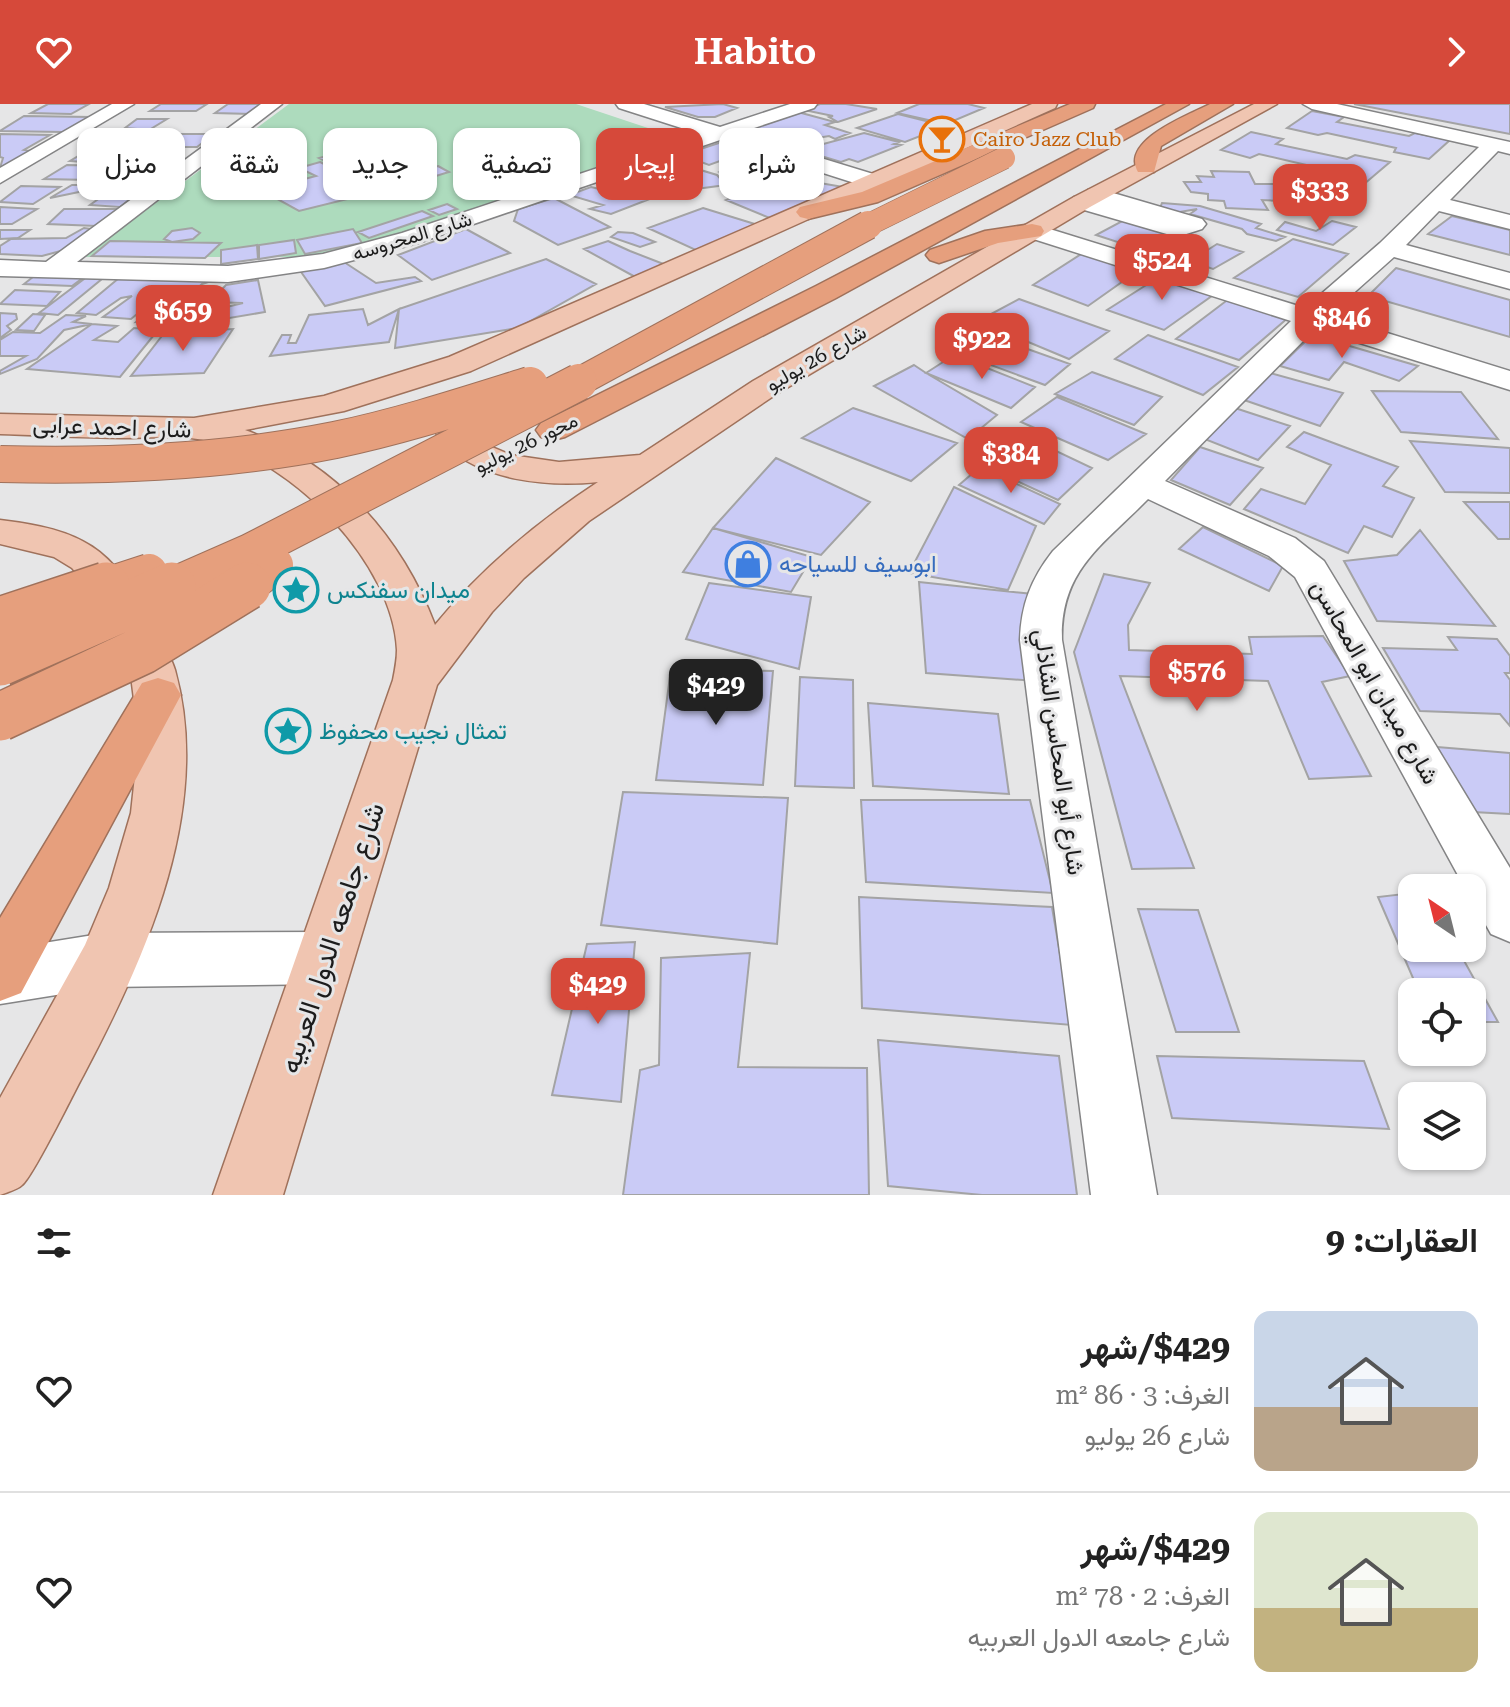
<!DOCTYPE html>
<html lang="ar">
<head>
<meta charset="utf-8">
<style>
	body { margin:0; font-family:"Roboto Serif",Vazirmatn,serif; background:#f2f2f2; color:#222; direction:rtl; height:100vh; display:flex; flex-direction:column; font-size:30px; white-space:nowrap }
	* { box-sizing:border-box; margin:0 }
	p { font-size:26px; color:#767676 }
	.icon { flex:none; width:44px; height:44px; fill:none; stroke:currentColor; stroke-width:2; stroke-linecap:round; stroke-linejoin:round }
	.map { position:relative; height:1091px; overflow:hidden; direction:ltr }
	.drawer { display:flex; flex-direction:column; background:#fff; flex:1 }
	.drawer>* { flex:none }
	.banner { position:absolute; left:24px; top:24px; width:800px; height:72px; direction:rtl; display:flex; gap:16px }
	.needle { width:52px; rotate:325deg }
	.tools { position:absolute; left:1398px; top:770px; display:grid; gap:16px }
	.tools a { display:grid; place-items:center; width:88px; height:88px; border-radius:16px; background:#fff; box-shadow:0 2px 6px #0004; font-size:40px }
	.price { position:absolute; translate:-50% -68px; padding:0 18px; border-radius:16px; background:#d6493a; color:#fff; font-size:26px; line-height:52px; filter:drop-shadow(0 2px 4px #0008) }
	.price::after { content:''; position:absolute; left:50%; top:48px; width:24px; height:18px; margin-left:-12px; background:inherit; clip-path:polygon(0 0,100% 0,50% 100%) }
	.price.selected { background:#222; color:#fff }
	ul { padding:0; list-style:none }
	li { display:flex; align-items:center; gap:24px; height:200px; padding:0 32px }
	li+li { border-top:2px solid #e0e0e0 }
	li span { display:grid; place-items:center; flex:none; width:224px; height:160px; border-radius:16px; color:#555 }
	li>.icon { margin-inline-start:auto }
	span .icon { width:96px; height:96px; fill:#fffc; stroke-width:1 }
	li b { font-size:34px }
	h2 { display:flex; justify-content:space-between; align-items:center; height:96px; padding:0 32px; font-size:34px }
	.chip { padding:0 28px; border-radius:16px; background:#fff; box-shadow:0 2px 6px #0004; font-size:28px; line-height:72px }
	.chip.selected { background:#d6493a; color:#fff }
	header { display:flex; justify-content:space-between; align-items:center; height:104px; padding:0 32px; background:#d6493a; color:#fff; font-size:36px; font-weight:600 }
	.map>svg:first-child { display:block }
	.green { fill:#addbbd }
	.building { fill:#cacbf6; stroke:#a3a3a4; stroke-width:2 }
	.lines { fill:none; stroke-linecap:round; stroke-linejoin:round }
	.minor-casing { stroke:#848485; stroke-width:3 }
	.major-casing { stroke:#9f715b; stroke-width:3 }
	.highway-casing { stroke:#9f715b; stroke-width:3 }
	.minor { fill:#fff; fill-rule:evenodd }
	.major { fill:#f0c5b1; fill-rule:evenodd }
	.highway { fill:#e69f7d; fill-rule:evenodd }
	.highway-bridge-far3-casing { stroke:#9f715b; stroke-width:23; stroke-linecap:butt }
	.highway-bridge-far2-casing { stroke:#9f715b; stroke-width:30; stroke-linecap:butt }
	.highway-bridge-far1-casing { stroke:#9f715b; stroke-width:38; stroke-linecap:butt }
	.highway-bridge-casing { stroke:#9f715b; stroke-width:50; stroke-linecap:butt }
	.highway-bridge-far3 { stroke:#e69f7d; stroke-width:22 }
	.highway-bridge-far2 { stroke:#e69f7d; stroke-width:28 }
	.highway-bridge-far1 { stroke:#e69f7d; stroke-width:36 }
	.highway-bridge { stroke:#e69f7d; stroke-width:47 }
	.labels { text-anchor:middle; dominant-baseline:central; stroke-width:6; stroke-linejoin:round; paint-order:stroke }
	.far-food-label { font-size:20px; fill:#c56008; stroke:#e6e6e7; text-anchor:start }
	.far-street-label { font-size:20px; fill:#1c1c1c; stroke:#e6e6e7 }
	.street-label { font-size:24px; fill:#1c1c1c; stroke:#e6e6e7 }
	.shop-label { font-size:24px; fill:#366cbe; stroke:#e6e6e7; text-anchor:start }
	.culture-label { font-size:24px; fill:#0d838f; stroke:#e6e6e7; text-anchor:start }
	.near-street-label { font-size:28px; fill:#1c1c1c; stroke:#e6e6e7 }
</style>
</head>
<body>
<header><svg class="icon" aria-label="forward" viewBox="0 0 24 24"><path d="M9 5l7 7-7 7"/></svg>Habito<svg class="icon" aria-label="heart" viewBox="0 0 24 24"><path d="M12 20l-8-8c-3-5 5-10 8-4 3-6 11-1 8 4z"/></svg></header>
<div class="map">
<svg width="1510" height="1091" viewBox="0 0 1510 1091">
	<rect width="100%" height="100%" fill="#e6e6e7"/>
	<!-- green -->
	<path class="green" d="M289 0H576L666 30 658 33 678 40 326 153H83Z"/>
	<!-- building -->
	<path class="building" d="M48 0H89L71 10 31 9Z
		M161 0H207L196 7H150Z
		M228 0H267L252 10 215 9Z
		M723 0 737 4 715 13H698L665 3Z
		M820 0H846L877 5 838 18 829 13 833 12 804 6Z
		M919 0H968L984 4 946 20 897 9Z
		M1354 0H1510V30Z
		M794 7 835 18 825 21 850 29 835 35 829 32 811 35 795 40 796 43 778 36 783 35H770L741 25Z
		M1312 7 1344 13 1337 18 1409 32 1415 29 1450 36 1429 55 1394 48 1396 44 1327 29 1318 31 1287 24Z
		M898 10 946 22 905 38 857 24Z
		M24 12 89 13 63 28 0 27Z
		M137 15H167L149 26 125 24Z
		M111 27 151 28 137 40H90Z
		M1251 28 1283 35 1276 40 1347 55 1355 51 1390 58 1363 81 1328 73 1332 67 1259 50 1250 54 1221 46Z
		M864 29 899 38 894 40 901 41 858 58 849 55 841 58 801 46Z
		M0 30 50 31 24 46 32 47 0 64 3 54 0 53Z
		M169 30H214L197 43H151Z
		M400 33 409 37 327 58 319 54Z
		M728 36 803 60 753 79 720 68 757 54 742 49 709 61 682 51Z
		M124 42 138 43 112 60 70 57 90 45 115 46Z
		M398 43 433 59 416 64 380 48Z
		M152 47 173 48 170 51 176 52 167 58 174 61 136 58Z
		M664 55 717 71 726 81 696 85 670 94 652 86 637 94 607 78Z
		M320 58 380 87 299 107 270 91 301 82 293 78 316 72 299 64Z
		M67 61 115 62 92 76 44 75Z
		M438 62 449 68 387 87 376 81Z
		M152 65 132 79 103 78 118 67Z
		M1211 67 1249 68 1255 80H1286L1298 98 1262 96 1268 106 1226 104 1224 97 1208 96V90L1191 88 1184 78H1201L1197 72 1214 73Z
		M521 72 537 78 510 87 494 81Z
		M774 77 803 84 820 79 843 83 777 117 726 96Z
		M72 81H89L103 83 50 94Z
		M21 82 60 83 33 100 0 98Z
		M591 83 637 94 647 96 611 110 590 105 603 101 569 91Z
		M111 86 140 87 120 103 90 101Z
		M554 94 610 123 558 141 514 117 518 105Z
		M1162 99 1200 102 1261 120 1256 124 1285 133 1276 137 1247 130 1242 125 1190 110 1197 105 1174 109 1160 104Z
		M447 100 457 105 439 111 429 106Z
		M0 103 37 105 12 120H0Z
		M703 104 758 121 700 148 648 124Z
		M64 105H121L97 122 48 120Z
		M422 107 433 112 369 134 358 128Z
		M1452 112 1510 126V151L1428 130Z
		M1126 115 1174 129 1145 147 1096 131Z
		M1332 117 1356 123 1333 141 1277 126 1285 118 1316 127Z
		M84 124 99 126 68 145 42 152 0 150V142L11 135 66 134Z
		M192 124 200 129 193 135 172 138 164 135 172 127Z
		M353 125 362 139 305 150 297 136Z
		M466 125 510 149 432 176 398 151Z
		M0 126H30L18 134 0 135Z
		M618 128 633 129 655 138 640 143 611 133Z
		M1181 128 1199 135 1188 141 1206 147 1217 140 1243 148 1213 165 1153 145Z
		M1293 135 1348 150 1298 193 1234 174Z
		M294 136 296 149 259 155V141Z
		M110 137 221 139 205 154 92 152Z
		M608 137 630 147 666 161 639 175 584 145Z
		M257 141 258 155 221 160V146Z
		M1089 145 1143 163 1088 202 1033 181Z
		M546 155 596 180 518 224 395 244 399 205Z
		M344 158 376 179 415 173 421 177 325 202 299 165Z
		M1396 164 1510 196V233L1368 192Z
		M38 169 88 170 72 182 24 180Z
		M92 169 108 170 58 211 39 209Z
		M125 169 218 175 202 180 182 199 196 201 192 214 136 218 150 205 172 193 159 192 131 215 103 213 132 192 121 194 96 211 77 209Z
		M1162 171 1216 189 1164 226 1107 206Z
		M258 176 265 208 206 218 202 209 243 199 210 198 226 181Z
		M15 186 60 188 47 202 0 200Z
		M1230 194 1289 213 1239 256 1176 235Z
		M1019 195 1109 227 1069 255 978 217Z
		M363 205 368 221 399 205 389 238 270 252 282 231H291L288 239H296L309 211Z
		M0 209 16 210 17 215 7 222 11 226 0 234Z
		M33 210 45 211 34 227 16 226Z
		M66 211 86 212 73 218 92 220 64 226 37 255 0 270V267L26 252H0V236L13 228 40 229Z
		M92 220 117 222 94 236 118 238 134 224 158 226 120 273 27 265Z
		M233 225 204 269 131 272 165 228Z
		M977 227 1070 260 1045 281 950 246Z
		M1148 231 1238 263 1203 291 1115 255Z
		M1312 231 1418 262 1399 277 1344 258 1329 276 1280 262Z
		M954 251 1035 283 1011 304 926 269Z
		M914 261 926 269 997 311 968 335 874 282Z
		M1092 268 1162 293 1134 321 1055 290Z
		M1270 269 1343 289 1320 322 1244 296Z
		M1372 287 1461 288 1498 335 1401 328Z
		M1057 293 1146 330 1108 356 1021 318Z
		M853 304 957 339 911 377 802 334Z
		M1235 304 1290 322 1258 356 1202 334Z
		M1010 325 1092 364 1058 396 969 355Z
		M1304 328 1398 363 1383 382 1414 394 1392 433 1364 422 1348 449 1244 405 1261 385 1305 400 1331 361 1287 343Z
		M1410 337 1510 344V389L1445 388Z
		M1200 343 1263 364 1230 401 1171 376Z
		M776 354 870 398 821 451 713 424Z
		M980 363 1060 400 1044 420 959 381Z
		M954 383 1036 422 1008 486 909 469Z
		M1464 398H1510V435H1498Z
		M1203 423 1283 462 1269 487 1179 445Z
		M713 424 812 453 791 488 683 468Z
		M1420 426 1495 522 1377 517 1344 457 1397 451Z
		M1104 470 1150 479 1128 521 1129 546 1252 550 1249 533 1323 532 1350 572 1322 578 1371 672 1309 675 1268 577 1120 572 1194 764 1132 765 1074 548Z
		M919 478 1033 490 1036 577 926 569Z
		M709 479 811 493 799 565 686 535Z
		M1448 533 1497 535 1510 552V569H1505L1510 576V622L1500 610 1420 607 1383 544 1457 546Z
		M671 565 773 567 763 681 656 676Z
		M800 573 853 576 854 684 795 682Z
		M868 599 998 610 1009 690 873 682Z
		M1437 643 1510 649V710L1473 708Z
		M623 688 788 694 777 840 601 821Z
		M861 696H1030L1053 789 866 778Z
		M1412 789V844H1457L1498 918H1472V888H1419L1378 793Z
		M859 793 1052 803 1072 921 862 904Z
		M1138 805 1198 806 1239 928H1176Z
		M635 838 621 998 552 991 587 840Z
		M750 849 738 963 867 964 869 1091H623L640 966 659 961 661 854Z
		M878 936 1059 952 1077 1091H982L888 1082Z
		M1157 952 1364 957 1389 1025 1172 1014Z"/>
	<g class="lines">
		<!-- minor casing -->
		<g class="minor-casing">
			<path id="minor" d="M112 0H134L0 79V64Z
				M261 0H282L77 158 228 162 323 150 402 129 700 30 619 4 616 0H644L720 23 790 0H817L814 4 739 29 883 73 886 78 875 84 867 83 720 36 418 139 324 164 228 178 0 172V156L46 158Z
				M1303 0H1337L1510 38V50L1498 47 1450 96 1510 111V125L1439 107 1406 141 1510 169V185L1394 153 1329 211 1510 267V286L1315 225 1165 377 1295 434 1324 457 1510 764V838L1491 830 1472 796V784H1465L1295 473 1269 452 1148 395C1103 441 1060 466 1062 536L1157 1091H1091L1020 536C1021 501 1031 475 1053 447L1291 217 1024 132 1020 127 1024 122H1040L1305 204 1380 139 1479 43 1312 5Z
				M1096 84 1202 115 1206 120 1202 125 1177 133 1074 103 1071 98 1074 93 1086 92 1088 86Z
				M326 828 346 835 354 854 346 873 326 880 106 883 0 900V846L106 829Z"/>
		</g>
		<!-- major casing -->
		<g class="major-casing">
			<path id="major" d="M1032 0H1057L1055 4 471 267 344 307 245 326C336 359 401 432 435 521 481 465 537 418 598 378 548 383 483 377 445 341 436 332 431 320 425 309L430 302 442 299 454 302 468 325 487 341 511 351 559 358 640 351 753 277 1074 93 1254 0H1277L1090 103 775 291 589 417 524 474 492 508 437 581 283 1091H213L393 576C395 566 397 556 397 546 393 459 294 359 213 338 182 330 153 334 122 334 81 334 41 331 0 330V310L194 314 324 292 449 253Z
				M0 416C83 426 112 443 151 518 159 533 170 550 175 566 213 703 147 851 84 970 74 988 33 1073 22 1081 17 1086 7 1088 0 1091V994L85 841 109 784 131 709 139 635 130 564 90 485 72 464 54 453 0 440Z"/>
		</g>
		<!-- highway casing -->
		<g class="highway-casing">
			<path id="highway" d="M1070 0H1095L1093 4 878 98 808 115 800 113 796 108 800 103 862 88Z
				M1166 0H1189L836 194 565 333 553 336 541 333 536 326 541 319 816 182Z
				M1210 0H1233L1161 42 1154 68H1138C1120 36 1189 11 1210 0Z
				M1032 120 1041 122 1044 127 1041 132 998 139 939 159 930 156 926 151 930 146 985 127Z
				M158 574 174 579 181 591 21 889 0 897V814L142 579Z"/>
		</g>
		<!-- minor -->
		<use href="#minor" class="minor"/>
		<!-- major -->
		<use href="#major" class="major"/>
		<!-- highway -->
		<use href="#highway" class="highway"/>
		<!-- highway-bridge-far3 casing -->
		<g class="highway-bridge-far3-casing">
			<path id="highway-bridge-far3" d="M864 123 1004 54"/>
		</g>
		<!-- highway-bridge-far2 casing -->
		<g class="highway-bridge-far2-casing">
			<path id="highway-bridge-far2" d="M575 280 868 121"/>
		</g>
		<!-- highway-bridge-far1 casing -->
		<g class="highway-bridge-far1-casing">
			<path id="highway-bridge-far1" d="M0 360C113 363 225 358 335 336 402 322 466 301 530 281
				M100 484 149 468
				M168 484 250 448 579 278
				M245 484 275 461"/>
		</g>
		<!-- highway-bridge casing -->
		<g class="highway-bridge-casing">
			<path id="highway-bridge" d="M0 517 106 482
				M0 558 172 482
				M0 613 143 546 247 482"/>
		</g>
		<!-- highway-bridge-far3 -->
		<use href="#highway-bridge-far3" class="highway-bridge-far3"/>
		<!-- highway-bridge-far2 -->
		<use href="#highway-bridge-far2" class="highway-bridge-far2"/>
		<!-- highway-bridge-far1 -->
		<use href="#highway-bridge-far1" class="highway-bridge-far1"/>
		<!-- highway-bridge -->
		<use href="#highway-bridge" class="highway-bridge"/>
	</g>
	<!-- icons -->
	<defs>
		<g id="bar-ring" transform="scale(2.3)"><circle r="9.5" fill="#e6e6e7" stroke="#e8710a" stroke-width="1.5"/><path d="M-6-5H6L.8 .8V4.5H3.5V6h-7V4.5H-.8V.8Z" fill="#e8710a"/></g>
		<g id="shop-ring" transform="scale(2.3)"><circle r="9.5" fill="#e6e6e7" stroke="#3f7fe0" stroke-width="1.5"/><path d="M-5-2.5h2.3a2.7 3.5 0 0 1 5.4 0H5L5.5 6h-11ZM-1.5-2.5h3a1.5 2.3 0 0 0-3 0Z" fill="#3f7fe0"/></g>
		<g id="sight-ring" transform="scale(2.3)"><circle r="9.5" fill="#e6e6e7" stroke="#0f9aa8" stroke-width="1.5"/><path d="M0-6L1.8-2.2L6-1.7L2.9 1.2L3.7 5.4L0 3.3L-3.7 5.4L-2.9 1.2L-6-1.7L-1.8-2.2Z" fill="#0f9aa8"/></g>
	</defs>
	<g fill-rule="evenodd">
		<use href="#bar-ring" x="942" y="35"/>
		<use href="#shop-ring" x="748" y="460"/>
		<use href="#sight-ring" x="296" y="486"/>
		<use href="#sight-ring" x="288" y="627"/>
	</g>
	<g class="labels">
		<!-- far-food labels -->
		<g class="far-food-label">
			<text x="973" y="35">Cairo Jazz Club</text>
		</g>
		<!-- far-street labels -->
		<g class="far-street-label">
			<text transform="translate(412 132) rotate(-17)">شارع المحروسه</text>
			<text transform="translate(816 254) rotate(-30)">شارع 26 يوليو</text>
			<text transform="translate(526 339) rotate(-26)">محور 26 يوليو</text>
		</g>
		<!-- street labels -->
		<g class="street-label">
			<text transform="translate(112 323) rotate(2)">شارع احمد عرابى</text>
			<text transform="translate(1375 578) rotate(60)">شارع ميدان ابو المحاسن</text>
			<text transform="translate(1059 648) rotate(82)">شارع أبو المحاسن الشاذلي</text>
		</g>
		<!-- shop labels -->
		<g class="shop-label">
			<text x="779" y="460">ابوسيف للسياحه</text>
		</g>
		<!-- culture labels -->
		<g class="culture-label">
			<text x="327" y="486">ميدان سفنكس</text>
			<text x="319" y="627">تمثال نجيب محفوظ</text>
		</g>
		<!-- near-street labels -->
		<g class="near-street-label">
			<text transform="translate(332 834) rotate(-72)">شارع جامعه الدول العربيه</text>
		</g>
	</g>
</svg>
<div class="tools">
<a><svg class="needle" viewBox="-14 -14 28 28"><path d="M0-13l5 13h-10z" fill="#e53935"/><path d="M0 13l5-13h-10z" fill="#767676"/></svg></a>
<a><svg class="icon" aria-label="locate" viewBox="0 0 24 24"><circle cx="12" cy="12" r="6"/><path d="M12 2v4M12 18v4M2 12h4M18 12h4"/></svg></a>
<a><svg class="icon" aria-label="layers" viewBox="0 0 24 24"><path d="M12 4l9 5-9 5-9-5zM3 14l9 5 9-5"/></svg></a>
</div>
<b class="price" style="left:1320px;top:128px">$333</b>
<b class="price" style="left:1162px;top:198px">$524</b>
<b class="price" style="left:183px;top:249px">$659</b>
<b class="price" style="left:1342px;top:256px">$846</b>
<b class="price" style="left:982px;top:277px">$922</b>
<b class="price" style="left:1011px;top:391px">$384</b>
<b class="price" style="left:1197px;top:609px">$576</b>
<b class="price selected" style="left:716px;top:623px">$429</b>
<b class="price" style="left:598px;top:922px">$429</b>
<div class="banner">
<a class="chip">شراء</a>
<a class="chip selected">إيجار</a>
<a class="chip">تصفية</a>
<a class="chip">جديد</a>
<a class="chip">شقة</a>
<a class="chip">منزل</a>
</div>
</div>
<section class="drawer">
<h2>العقارات: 9<svg class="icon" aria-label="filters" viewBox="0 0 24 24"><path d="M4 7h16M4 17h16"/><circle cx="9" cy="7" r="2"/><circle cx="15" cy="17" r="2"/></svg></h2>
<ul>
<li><span style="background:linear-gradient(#c9d6e8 60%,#b9a48a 0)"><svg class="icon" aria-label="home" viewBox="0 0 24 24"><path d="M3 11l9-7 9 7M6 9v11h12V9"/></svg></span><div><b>$429/شهر</b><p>الغرف: 3 · 86 m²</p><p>شارع 26 يوليو</p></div><svg class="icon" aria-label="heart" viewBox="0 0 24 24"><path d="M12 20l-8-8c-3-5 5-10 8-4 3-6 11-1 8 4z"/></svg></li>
<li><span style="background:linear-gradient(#dfe7d0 60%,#c2b280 0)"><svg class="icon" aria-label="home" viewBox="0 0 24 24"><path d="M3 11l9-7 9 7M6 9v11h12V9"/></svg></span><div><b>$429/شهر</b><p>الغرف: 2 · 78 m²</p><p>شارع جامعه الدول العربيه</p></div><svg class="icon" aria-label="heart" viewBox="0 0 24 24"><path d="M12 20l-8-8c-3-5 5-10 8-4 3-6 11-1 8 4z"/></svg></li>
</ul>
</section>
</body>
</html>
